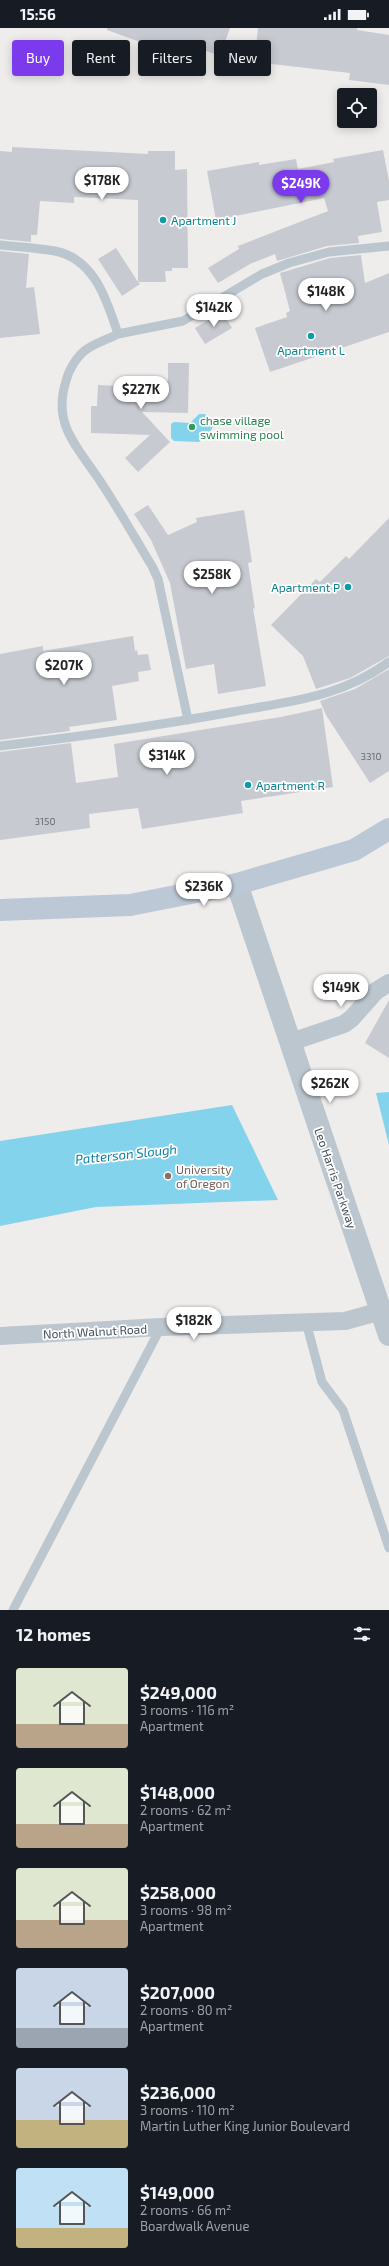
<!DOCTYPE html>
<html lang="en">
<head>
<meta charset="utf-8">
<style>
	body { margin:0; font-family:"Exo 2",sans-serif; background:#20242c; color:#f1f3f6; height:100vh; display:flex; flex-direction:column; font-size:15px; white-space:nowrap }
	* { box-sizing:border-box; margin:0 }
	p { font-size:13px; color:#9ea1a6 }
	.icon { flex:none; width:22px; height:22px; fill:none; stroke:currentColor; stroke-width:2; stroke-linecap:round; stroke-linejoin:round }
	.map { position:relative; height:1582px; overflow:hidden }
	.details { display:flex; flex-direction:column; background:#171b24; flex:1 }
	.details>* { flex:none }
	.top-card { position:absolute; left:12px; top:12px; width:365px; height:36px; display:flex; gap:8px }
	.buttons { position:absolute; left:337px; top:60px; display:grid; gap:8px }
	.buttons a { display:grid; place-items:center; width:40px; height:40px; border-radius:4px; background:#171b24; box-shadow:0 2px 10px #0003; font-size:20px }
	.price { position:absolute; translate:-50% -34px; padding:0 9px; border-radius:14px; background:#fff; color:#222; font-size:13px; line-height:26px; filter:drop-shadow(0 1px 2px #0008) }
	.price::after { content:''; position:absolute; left:50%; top:24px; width:12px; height:9px; margin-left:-6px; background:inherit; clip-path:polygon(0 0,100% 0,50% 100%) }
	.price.selected { background:#7c3aed; color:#fff }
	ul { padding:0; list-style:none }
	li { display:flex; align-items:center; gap:12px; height:100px; padding:0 16px }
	li span { display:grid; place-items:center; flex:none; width:112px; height:80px; border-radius:4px; color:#555 }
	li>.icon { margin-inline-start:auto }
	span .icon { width:48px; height:48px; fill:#fffc; stroke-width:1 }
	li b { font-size:17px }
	h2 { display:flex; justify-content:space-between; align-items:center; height:48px; padding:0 16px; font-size:17px }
	.tag { padding:0 14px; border-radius:4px; background:#171b24; box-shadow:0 2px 10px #0003; font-size:14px; line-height:36px }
	.tag.selected { background:#7c3aed; color:#fff }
	.status { display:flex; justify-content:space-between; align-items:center; height:28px; padding:0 20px; background:#171b24; direction:ltr }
	.status svg { height:11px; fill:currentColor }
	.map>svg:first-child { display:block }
	.water { fill:#83d3ed }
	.building { fill:#c8cad2 }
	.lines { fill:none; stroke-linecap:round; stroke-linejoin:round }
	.service { stroke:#bcc6cf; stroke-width:9 }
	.minor { stroke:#bcc6cf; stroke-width:18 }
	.tertiary { stroke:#bcc6cf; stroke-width:22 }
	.secondary { stroke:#bdc8d6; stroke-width:22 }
	.culture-dot { fill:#0f9aa8; stroke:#fff; stroke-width:1.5 }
	.leisure-dot { fill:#2e9e5b; stroke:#fff; stroke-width:1.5 }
	.education-dot { fill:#8d6e63; stroke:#fff; stroke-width:1.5 }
	.labels { text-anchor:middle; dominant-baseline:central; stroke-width:3.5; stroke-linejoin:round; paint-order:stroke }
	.number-label { font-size:10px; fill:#656d77 }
	.culture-label { font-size:12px; fill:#0d838f; stroke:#fff; text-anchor:start }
	.leisure-label { font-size:12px; fill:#27864d; stroke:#fff; text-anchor:start }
	.education-label { font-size:12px; fill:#785e54; stroke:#fff; text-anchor:start }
	.street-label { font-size:12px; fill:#444e59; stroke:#fff }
	.water-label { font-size:13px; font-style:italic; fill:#0980a7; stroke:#fff }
</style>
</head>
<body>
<div class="status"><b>15:56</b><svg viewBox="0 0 49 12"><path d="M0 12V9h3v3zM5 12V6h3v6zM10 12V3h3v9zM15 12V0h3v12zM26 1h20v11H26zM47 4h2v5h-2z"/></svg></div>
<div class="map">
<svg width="389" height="1582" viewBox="0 0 389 1582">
	<rect width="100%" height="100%" fill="#efecec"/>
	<!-- water -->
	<path class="water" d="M199 386H205L213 397 212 401 199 414 174 413 171 410V396L174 394 190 395Z
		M389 1064V1117L376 1065Z
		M232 1077 278 1172 96 1179 0 1198V1113Z"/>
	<!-- building -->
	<path class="building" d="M107 0H230L220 28 206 23 201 36 107 2Z
		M258 0H357V2L389 7V57L349 52 350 45 254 34Z
		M12 119 148 126V123H175V142L187 141 188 240H172V243H165L166 254H138L140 256 122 268 98 231 116 220 138 254V172L74 169V175L40 173 37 207H31V214L0 211V123L12 124Z
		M383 122 389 153V172L377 174 382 204 358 208 359 215 327 218 277 233 275 226 250 236 218 255 208 240 239 221 238 218 328 183 324 170 216 192 207 143 259 134V137L296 131 298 141 334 134 333 131Z
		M0 223 29 226 26 260 34 259 40 306 0 310Z
		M361 227 365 255 389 245V304L270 344 255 300 287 289 286 285 290 283 280 245 330 230Z
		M222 284 232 300 205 316 195 300Z
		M168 335H189L188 385 142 384 170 414 138 444 125 430 150 407 91 405V378H97L98 357 119 358 120 354 168 353Z
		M148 477 168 507 197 494 196 490 244 482 252 534 248 535 255 581 253 580 266 658 218 666 214 636 186 641 170 555 151 512 134 486Z
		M389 490V628L350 650 316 661 303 628 271 597 316 551 320 554 346 528 349 531Z
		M133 608 135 623 137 622 138 627 148 626 151 642 138 644 139 653 112 658 117 692 69 699 70 703 0 712V626L43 618V623Z
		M389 641V743L370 755 326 687 320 673 355 661Z
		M322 680 333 759 241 773 243 785 142 801 138 780 89 786 90 800 0 812V724L71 715 76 755 118 749 114 716 281 689Z
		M389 972V1030L365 1015Z"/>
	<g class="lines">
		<!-- service -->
		<path class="service" d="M0 217C18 219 37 220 55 223 95 231 107 273 118 306L183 293 262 246 289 235 329 224 389 218
			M118 306C108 311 96 315 87 321 77 328 69 341 66 353 53 394 74 415 96 447 116 476 133 507 152 538L158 551 188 692
			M0 718C78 709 155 698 232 684 290 673 340 670 389 634
			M306 1294 322 1354 343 1382 389 1520
			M13 1582 161 1299"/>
		<!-- minor -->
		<path class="minor" d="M291 1014 344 996 352 990 376 963 389 955
			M0 1308 161 1299 345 1293 381 1283"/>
		<!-- tertiary -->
		<path class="tertiary" d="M237 856 389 1307"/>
		<!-- secondary -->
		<path class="secondary" d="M0 882 130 877 237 856 354 822 389 801"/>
	</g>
	<!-- markers -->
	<g class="culture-dot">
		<circle cx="163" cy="192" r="4"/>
		<circle cx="311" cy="308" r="4"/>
		<circle cx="348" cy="559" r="4"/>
		<circle cx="248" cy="757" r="4"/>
	</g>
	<circle class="leisure-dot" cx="192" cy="399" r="4"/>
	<circle class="education-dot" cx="168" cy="1148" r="4"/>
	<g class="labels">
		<!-- number labels -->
		<g class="number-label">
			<text x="371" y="728">3310</text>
			<text x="45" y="793">3150</text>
		</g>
		<!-- culture labels -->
		<g class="culture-label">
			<text x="171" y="192">Apartment J</text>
			<text x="311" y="322" text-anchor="middle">Apartment L</text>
			<text x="340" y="559" text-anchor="end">Apartment P</text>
			<text x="256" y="757">Apartment R</text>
		</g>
		<!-- leisure labels -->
		<g class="leisure-label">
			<text x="200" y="392">chase village<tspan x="200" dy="14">swimming pool</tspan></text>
		</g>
		<!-- education labels -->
		<g class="education-label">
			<text x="176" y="1141">University<tspan x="176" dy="14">of Oregon</tspan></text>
		</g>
		<!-- street labels -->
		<g class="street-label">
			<text transform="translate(336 1150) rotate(71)">Leo Harris Parkway</text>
			<text transform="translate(95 1303) rotate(-3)">North Walnut Road</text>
		</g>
		<!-- water labels -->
		<g class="water-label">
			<text transform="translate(126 1126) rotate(-6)">Patterson Slough</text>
		</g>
	</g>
</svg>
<div class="buttons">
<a><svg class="icon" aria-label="locate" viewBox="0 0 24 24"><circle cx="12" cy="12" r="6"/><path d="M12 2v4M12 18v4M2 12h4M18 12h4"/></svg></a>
</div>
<b class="price" style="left:102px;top:173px">$178K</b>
<b class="price selected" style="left:301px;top:176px">$249K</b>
<b class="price" style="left:326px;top:284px">$148K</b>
<b class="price" style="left:214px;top:300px">$142K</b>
<b class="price" style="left:141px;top:382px">$227K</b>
<b class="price" style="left:212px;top:567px">$258K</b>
<b class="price" style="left:64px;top:658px">$207K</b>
<b class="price" style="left:167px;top:748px">$314K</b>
<b class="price" style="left:204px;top:879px">$236K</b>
<b class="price" style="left:341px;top:980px">$149K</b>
<b class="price" style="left:330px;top:1076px">$262K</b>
<b class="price" style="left:194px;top:1313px">$182K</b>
<div class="top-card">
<a class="tag selected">Buy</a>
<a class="tag">Rent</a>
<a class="tag">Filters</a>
<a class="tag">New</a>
</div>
</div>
<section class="details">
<h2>12 homes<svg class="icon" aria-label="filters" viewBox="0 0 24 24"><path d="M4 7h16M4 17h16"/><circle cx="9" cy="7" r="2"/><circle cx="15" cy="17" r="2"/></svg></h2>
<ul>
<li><span style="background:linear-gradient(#dfe7d0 70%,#b9a48a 0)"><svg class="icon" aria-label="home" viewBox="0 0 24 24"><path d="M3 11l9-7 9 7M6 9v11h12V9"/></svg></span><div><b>$249,000</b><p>3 rooms · 116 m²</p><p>Apartment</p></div></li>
<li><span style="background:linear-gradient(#dfe7d0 70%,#b9a48a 0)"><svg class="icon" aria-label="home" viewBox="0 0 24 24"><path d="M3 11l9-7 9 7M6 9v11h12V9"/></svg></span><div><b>$148,000</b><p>2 rooms · 62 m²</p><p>Apartment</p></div></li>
<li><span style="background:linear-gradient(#dfe7d0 65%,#b9a48a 0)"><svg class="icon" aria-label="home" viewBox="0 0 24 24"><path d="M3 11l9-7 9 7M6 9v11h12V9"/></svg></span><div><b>$258,000</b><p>3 rooms · 98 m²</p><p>Apartment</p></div></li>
<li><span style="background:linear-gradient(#c9d6e8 75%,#9aa5b1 0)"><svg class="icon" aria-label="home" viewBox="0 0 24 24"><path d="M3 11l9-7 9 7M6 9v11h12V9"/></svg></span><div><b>$207,000</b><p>2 rooms · 80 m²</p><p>Apartment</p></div></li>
<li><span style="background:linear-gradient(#c9d6e8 65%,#c2b280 0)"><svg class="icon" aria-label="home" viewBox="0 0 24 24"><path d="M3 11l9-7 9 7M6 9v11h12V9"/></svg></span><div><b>$236,000</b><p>3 rooms · 110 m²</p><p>Martin Luther King Junior Boulevard</p></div></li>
<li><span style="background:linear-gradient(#bfe0f5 75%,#c2b280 0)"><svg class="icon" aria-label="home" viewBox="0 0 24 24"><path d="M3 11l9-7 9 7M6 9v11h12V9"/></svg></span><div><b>$149,000</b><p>2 rooms · 66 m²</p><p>Boardwalk Avenue</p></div></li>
</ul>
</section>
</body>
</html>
